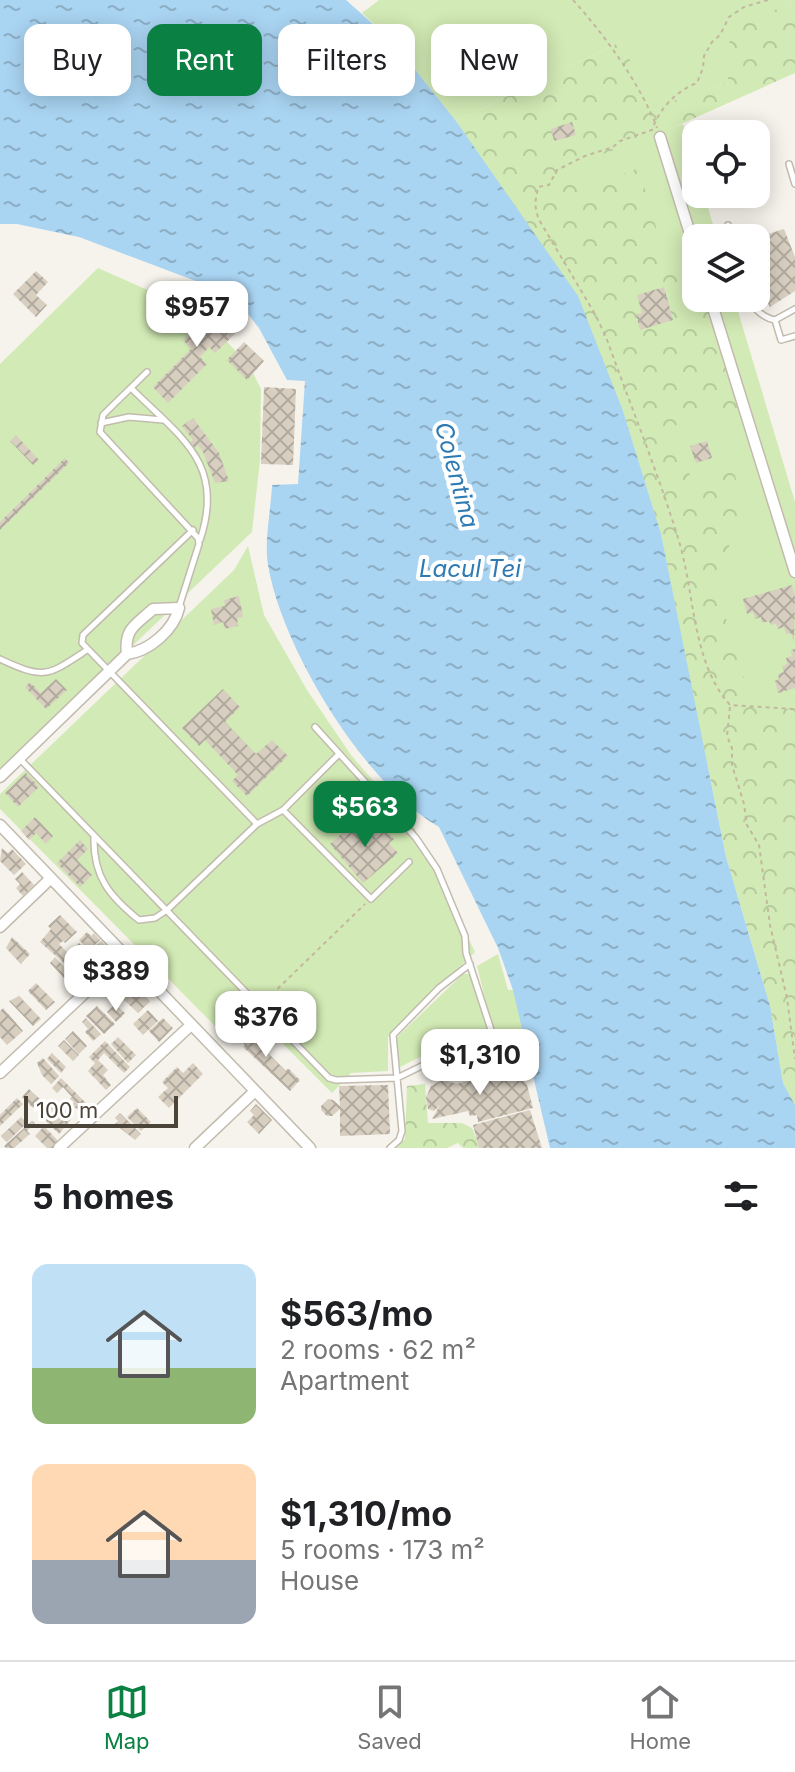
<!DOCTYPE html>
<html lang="en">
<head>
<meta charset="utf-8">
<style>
	body { margin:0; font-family:Inter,sans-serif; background:#f6f6f6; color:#202124; height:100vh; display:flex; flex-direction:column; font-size:30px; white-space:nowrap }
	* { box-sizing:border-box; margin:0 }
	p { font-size:26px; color:#757577 }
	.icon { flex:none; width:44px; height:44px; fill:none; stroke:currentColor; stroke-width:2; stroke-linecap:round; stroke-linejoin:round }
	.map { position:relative; height:1148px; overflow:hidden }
	.details { display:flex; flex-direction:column; background:#fff; flex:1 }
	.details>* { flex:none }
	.hud { position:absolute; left:24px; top:24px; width:748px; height:72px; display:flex; gap:16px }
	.fabs { position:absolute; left:682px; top:120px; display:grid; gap:16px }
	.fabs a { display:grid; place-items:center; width:88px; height:88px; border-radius:16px; background:#fff; box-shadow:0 4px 20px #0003; font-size:40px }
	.scale { position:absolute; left:24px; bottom:20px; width:154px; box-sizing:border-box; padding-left:8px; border:4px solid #4b4439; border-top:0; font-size:22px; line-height:28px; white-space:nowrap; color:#4b4439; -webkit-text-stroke:6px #fff; paint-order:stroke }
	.price { position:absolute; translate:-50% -68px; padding:0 18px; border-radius:16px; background:#fff; color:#222; font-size:26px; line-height:52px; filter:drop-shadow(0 2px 4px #0008) }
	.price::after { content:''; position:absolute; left:50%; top:48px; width:24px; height:18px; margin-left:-12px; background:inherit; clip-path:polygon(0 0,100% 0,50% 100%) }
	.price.selected { background:#0b8043; color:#fff }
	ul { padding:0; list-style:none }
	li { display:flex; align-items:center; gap:24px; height:200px; padding:0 32px }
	li span { display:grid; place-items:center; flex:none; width:224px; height:160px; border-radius:16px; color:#555 }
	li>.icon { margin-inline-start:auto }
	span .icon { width:96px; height:96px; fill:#fffc; stroke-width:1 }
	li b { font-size:34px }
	h2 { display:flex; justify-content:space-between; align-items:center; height:96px; padding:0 32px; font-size:34px }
	.chip { padding:0 28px; border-radius:16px; background:#fff; box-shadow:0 4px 20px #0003; font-size:28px; line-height:72px }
	.chip.selected { background:#0b8043; color:#fff }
	.dock { display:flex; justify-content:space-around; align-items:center; height:112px; border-top:2px solid #e0e0e0; background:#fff; font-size:22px; color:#757577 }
	.dock a { display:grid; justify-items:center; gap:4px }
	.dock .selected { color:#0b8043 }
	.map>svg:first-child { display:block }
	.green { fill:#d2eab5 }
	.forest { fill:url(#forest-crowns) }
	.water { fill:url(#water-ripples) }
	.building { fill:url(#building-cross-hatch) }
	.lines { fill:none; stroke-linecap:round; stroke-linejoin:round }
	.lane-casing { stroke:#c2bbae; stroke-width:8 }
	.street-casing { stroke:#c2bbae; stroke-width:13 }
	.path { stroke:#c4b79f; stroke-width:2; stroke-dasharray:4 4; stroke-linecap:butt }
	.lane { stroke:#fff; stroke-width:5 }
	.street { stroke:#fff; stroke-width:10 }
	.labels { text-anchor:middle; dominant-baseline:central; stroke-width:8; stroke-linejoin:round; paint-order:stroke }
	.water-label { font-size:24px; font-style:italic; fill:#2e7ab2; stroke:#fff }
</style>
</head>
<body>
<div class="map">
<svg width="795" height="1148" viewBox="0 0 795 1148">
	<defs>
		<pattern id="forest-crowns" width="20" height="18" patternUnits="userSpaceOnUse" patternTransform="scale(2)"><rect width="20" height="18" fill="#d2eab5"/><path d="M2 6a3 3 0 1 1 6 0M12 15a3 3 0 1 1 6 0" fill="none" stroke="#b6ca9c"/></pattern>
		<pattern id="water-ripples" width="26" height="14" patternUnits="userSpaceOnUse" patternTransform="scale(2)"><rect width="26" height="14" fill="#a9d4f2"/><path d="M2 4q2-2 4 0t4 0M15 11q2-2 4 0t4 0" fill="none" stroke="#8caec5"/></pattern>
		<pattern id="building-cross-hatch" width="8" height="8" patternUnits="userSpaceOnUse" patternTransform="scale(2)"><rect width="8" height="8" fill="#d8cfc1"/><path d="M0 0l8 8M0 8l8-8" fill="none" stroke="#b1aa9e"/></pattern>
	</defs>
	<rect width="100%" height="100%" fill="#f6f3ec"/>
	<!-- green -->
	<path class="green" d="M379 0H795V12L790 3 728 82 655 108 620 42 456 121 393 42 362 13Z
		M683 124 696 169V194H704L717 238H696V298H734L795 502V1105L701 740 661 534 623 411 502 190Z
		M98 268 188 308 211 325 249 365 261 389 260 460 252 532 0 772V364Z
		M248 546 264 615 307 690 351 755 415 829 475 952 388 1037V1071L351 1073 332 1093 250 1011 224 1035 0 809V794L234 570Z
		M498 954 508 990H515L531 1063 503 1071 477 966Z
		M463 974H471L490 1036 428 1053 400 1067 396 1038Z"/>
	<!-- forest -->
	<path class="forest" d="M790 3 795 12V73L659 134 558 170 592 185 639 168 668 269 696 262V298H710L743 407 673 426 692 481 733 470 745 506 715 582 753 708 795 709V1105L783 1083 770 1006 726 857 661 534 623 411 502 190 456 121 620 42 656 107 728 82 730 31Z
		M425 1084 428 1123H462L472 1128 480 1148H463L458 1143 447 1148H396L405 1139 407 1086Z"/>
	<!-- water -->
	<path class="water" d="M0 0H346L393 42 456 121 578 296 623 411 661 534 726 857 770 1006 783 1083 795 1105V1148H550L513 990 498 948 439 827C365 785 282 649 268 565 264 540 271 510 272 485L298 484 305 381 287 380 259 328 233 295 79 237 17 224H0Z"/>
	<!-- building -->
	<path class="building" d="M572 122 576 135 554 141 551 129Z
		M784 229 795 257V291L770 307 762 294 756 296V238Z
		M36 271 48 282 36 295 47 305 36 317 13 294Z
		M664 287 673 320 640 330 636 314 642 313 637 295Z
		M210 301 239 330 215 353 209 347 200 357 207 364 168 403 153 387 191 349 183 340 194 330 187 323Z
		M244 342 264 361 247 380 227 360Z
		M264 387 296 389 293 465 261 464Z
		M193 418 219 453 229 481 215 483 203 452 198 445 193 449 189 443 193 440 182 426Z
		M16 435 39 460 33 465 10 441Z
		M707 441 712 458 696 463 690 446Z
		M65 458 69 463 0 530V522Z
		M792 585 795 596 794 643 791 633 786 634 784 627 778 629 776 624 771 625 769 621 762 623 761 617 755 619 753 612 747 614 743 599Z
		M239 596 243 617 237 618 238 626 225 629 223 622 214 625 211 609 225 606 224 600Z
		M795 649V688L778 693 775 681 779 679 778 674 784 672 782 666 787 664 786 658 792 656 791 650Z
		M56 679 67 690 46 709 25 687 30 682 41 693Z
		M223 689 240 707 225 722 256 754 272 740 288 756 247 796 232 781 238 775 205 740 199 746 182 728Z
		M26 773 39 787 18 807 5 793Z
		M35 817 53 836 46 844 36 833 29 840 21 831Z
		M356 821 367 833 379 822 394 839 389 843 398 853 363 883 330 844Z
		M80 840 88 849 77 860 92 875 80 887 57 863Z
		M2 848 8 853 12 849 26 864 14 875 0 861Z
		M22 872 34 885 23 896 16 888 20 884 15 879Z
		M60 915 77 932 65 943 63 941 59 944 72 957 65 964 40 942 51 929 48 926Z
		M87 932 91 936 94 933 100 940 89 950 79 940Z
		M12 937 30 954 21 964 6 948Z
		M101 941 115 955 103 966 89 952Z
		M79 943 102 967 96 972 72 949Z
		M55 957 70 973 64 978 50 963Z
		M75 962 90 978 84 983 69 968Z
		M121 977 132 988 135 986 150 1001 138 1013 110 987Z
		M36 983 55 1002 46 1010 28 991Z
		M19 996 41 1019 33 1026 9 1001Z
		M115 1004 125 1013 116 1022 107 1012Z
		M97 1006 115 1024 104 1034 86 1016Z
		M3 1008 23 1031 7 1045 0 1037V1011Z
		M148 1010 158 1021 143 1035 133 1024Z
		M86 1018 101 1034 93 1041 85 1032 88 1029 82 1022Z
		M163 1018 173 1028 159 1042 149 1031Z
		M245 1024 256 1035 253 1038 286 1071 288 1068 300 1080 290 1091 243 1047 245 1045 235 1034Z
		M73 1031 87 1046 79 1054 65 1039Z
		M118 1037 136 1055 128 1063 111 1044Z
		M64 1040 79 1055 73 1061 58 1046Z
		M105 1041 130 1067 124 1073 104 1053 98 1060 108 1070 103 1075 111 1085 106 1090 88 1071 95 1063 89 1057Z
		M52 1053 66 1067 61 1073 47 1059Z
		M43 1058 59 1076 51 1084 42 1075 37 1063Z
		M193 1063 203 1074 169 1108 158 1097 168 1088 162 1082 177 1067 183 1073Z
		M474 1072 481 1081 512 1073 513 1078 520 1077 527 1085 533 1108 478 1122 477 1115 470 1116 468 1111 432 1119 440 1105 434 1111 428 1109 426 1097 431 1086 442 1080 457 1084 472 1080Z
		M61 1078 89 1106 83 1113 71 1105 74 1102 70 1099 72 1097 63 1087 57 1093 52 1088Z
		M388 1085 390 1134 340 1136V1109L332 1116H327L321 1110V1106L328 1099 333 1100 340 1106 339 1086Z
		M29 1089 41 1100 33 1108 22 1097Z
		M17 1098 23 1104 0 1126V1115Z
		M54 1099 72 1118 59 1134 39 1114Z
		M256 1104 272 1120 259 1134 247 1122 254 1115 250 1111Z
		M137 1108 151 1122 141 1131 127 1117Z
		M530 1110 542 1148H479L473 1125Z
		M120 1113 141 1134 135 1140 115 1124 118 1121 115 1118Z
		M21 1117 27 1123 7 1142 1 1136Z
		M32 1121 35 1123 27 1131 30 1134 14 1148H6L4 1146Z
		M44 1126 59 1142 53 1148H47L35 1136Z"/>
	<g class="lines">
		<!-- lane casing -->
		<g class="lane-casing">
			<path id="lane" d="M789 164 795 184
				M728 225 730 238
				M749 298C753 309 764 318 775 320L795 309
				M775 320 781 340 795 336
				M147 372 103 415 100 432 198 538 199 544 179 607
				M131 388C180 437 226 463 200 540
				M101 423 129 417 163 420
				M193 530 83 635 82 643 257 824
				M0 659C45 680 47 676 87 650
				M20 759 329 1078 336 1080 397 1078 436 1059 492 1046 494 1039 466 953 465 936 437 869 416 838 315 727
				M283 810 371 899 409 862
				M94 837C93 876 109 896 139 920L155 918 167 910 257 824 283 810 339 754
				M390 1148 399 1140 402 1131 393 1035 439 988 470 964"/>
		</g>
		<!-- street casing -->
		<g class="street-casing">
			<path id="street" d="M660 137 696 253
				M710 298 795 572
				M0 777 127 654C149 651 174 630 179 608L153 609C136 625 124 628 127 654
				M0 825 310 1148
				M0 927 51 878
				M0 1073 125 955
				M59 1148 191 1025
				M195 1148 255 1091"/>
		</g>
		<!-- path -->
		<path class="path" d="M573 0C604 34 641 85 657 128
			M768 0 744 7 729 17 720 35 712 42 704 56 703 68 697 83C676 91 659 109 652 130L620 141 613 147 585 156 557 170 549 185 538 187 535 204 538 218 595 314 606 337C630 404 657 470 678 538 695 591 691 661 730 705L795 709
			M730 707 727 736 732 748V765L744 804 747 825 759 845 770 925 787 998 795 1059
			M266 1000 365 904"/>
		<!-- lane -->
		<use href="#lane" class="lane"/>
		<!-- street -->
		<use href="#street" class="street"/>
	</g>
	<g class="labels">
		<!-- water labels -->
		<g class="water-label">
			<text transform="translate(457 475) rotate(75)">Colentina</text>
			<text x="470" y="568">Lacul Tei</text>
		</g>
	</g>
</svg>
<div class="fabs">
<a><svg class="icon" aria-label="locate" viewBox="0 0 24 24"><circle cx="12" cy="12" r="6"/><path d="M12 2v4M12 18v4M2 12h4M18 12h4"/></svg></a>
<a><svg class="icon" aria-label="layers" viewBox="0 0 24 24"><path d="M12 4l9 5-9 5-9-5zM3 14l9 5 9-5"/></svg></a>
</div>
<div class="scale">100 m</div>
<b class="price" style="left:197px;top:349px">$957</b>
<b class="price selected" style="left:365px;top:849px">$563</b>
<b class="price" style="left:116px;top:1013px">$389</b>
<b class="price" style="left:266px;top:1059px">$376</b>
<b class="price" style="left:480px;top:1097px">$1,310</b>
<div class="hud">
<a class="chip">Buy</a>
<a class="chip selected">Rent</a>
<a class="chip">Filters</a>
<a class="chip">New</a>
</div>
</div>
<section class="details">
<h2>5 homes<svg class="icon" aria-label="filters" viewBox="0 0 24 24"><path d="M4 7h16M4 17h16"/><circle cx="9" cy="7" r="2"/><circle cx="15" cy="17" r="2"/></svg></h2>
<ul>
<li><span style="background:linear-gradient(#bfe0f5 65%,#8fb573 0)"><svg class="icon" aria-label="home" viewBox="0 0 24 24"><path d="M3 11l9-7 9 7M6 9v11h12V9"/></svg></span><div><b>$563/mo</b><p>2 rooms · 62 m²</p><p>Apartment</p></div></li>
<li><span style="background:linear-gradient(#ffd9b3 60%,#9aa5b1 0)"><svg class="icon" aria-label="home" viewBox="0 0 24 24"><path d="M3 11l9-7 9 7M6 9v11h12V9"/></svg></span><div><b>$1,310/mo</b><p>5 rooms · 173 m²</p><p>House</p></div></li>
</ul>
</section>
<nav class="dock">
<a class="selected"><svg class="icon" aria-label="map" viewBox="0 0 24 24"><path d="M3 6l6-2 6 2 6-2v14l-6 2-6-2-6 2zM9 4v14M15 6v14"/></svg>Map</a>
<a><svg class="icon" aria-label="saved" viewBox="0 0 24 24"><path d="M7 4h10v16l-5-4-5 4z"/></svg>Saved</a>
<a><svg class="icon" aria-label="home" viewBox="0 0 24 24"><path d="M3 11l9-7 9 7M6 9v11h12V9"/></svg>Home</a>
</nav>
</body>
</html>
